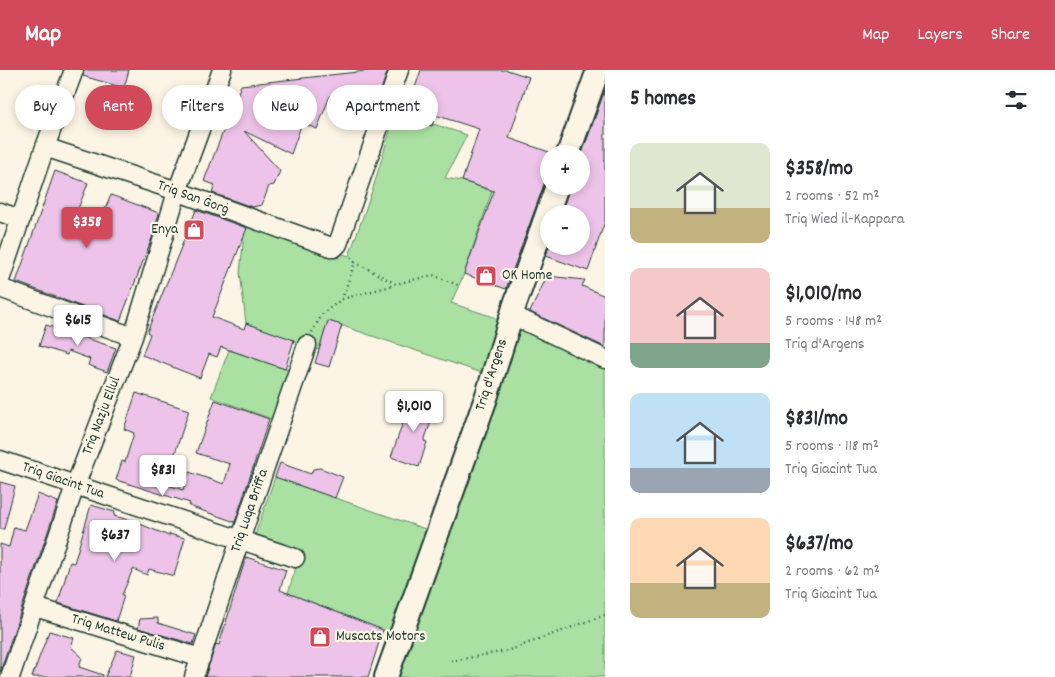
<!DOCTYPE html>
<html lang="en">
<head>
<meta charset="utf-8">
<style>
	body { margin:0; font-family:Dekko,sans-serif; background:#f2f2f3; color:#2b2b33; height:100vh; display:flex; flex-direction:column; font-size:19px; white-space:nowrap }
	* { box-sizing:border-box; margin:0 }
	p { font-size:16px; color:#7c7c81 }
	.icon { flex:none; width:28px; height:28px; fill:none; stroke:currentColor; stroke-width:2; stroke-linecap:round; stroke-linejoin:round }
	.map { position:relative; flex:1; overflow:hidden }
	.panel { display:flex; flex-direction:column; background:#fff; width:450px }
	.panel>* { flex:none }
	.guide { position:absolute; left:15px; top:15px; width:475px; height:45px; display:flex; gap:10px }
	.fabs { position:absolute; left:540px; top:75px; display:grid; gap:10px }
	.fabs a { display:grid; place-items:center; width:50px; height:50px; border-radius:50%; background:#fff; box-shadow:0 2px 8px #0003; font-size:25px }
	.price { position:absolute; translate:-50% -42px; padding:0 11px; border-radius:5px; background:#fff; color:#222; font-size:16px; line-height:32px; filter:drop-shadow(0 1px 2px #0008) }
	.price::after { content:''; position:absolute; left:50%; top:30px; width:15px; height:11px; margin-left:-8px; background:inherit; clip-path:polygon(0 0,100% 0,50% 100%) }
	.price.selected { background:#d1495b; color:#fff }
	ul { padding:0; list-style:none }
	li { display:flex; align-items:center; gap:15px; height:125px; padding:0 25px }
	li span { display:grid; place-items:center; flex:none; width:140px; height:100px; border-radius:10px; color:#555 }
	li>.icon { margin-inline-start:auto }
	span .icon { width:60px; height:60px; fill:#fffc; stroke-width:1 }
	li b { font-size:21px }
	h2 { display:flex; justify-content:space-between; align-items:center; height:60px; padding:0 25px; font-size:21px }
	.pill { padding:0 18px; border-radius:22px; background:#fff; box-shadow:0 2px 8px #0003; font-size:18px; line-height:45px }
	.pill.selected { background:#d1495b; color:#fff }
	header { display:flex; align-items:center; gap:30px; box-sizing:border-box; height:70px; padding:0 25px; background:#d1495b; color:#fff }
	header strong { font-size:24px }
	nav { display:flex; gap:28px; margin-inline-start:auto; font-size:18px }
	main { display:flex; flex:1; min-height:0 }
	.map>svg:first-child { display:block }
	.green { fill:#aae0a2; stroke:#648e6b }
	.building { fill:#eec3e9; stroke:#1f3d34 }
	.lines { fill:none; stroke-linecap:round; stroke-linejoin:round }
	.minor-casing { stroke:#1f3d34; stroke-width:21 }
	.major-casing { stroke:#1f3d34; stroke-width:26 }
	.path { stroke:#1f3d34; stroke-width:2.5; stroke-dasharray:1 4; stroke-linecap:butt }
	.minor { stroke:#fcf5e5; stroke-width:18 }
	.major { stroke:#fcf5e5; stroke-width:22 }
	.labels { text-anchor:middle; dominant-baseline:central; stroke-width:4.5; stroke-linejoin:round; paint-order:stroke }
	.street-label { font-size:15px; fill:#1f3d34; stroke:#fcf5e5 }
	.poi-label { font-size:15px; fill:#1f3d34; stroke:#fcf5e5; text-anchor:start }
</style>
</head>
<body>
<header>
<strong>Map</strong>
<nav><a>Map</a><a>Layers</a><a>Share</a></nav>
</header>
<main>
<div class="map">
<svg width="605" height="607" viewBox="0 0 605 607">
	<rect width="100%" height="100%" fill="#fcf5e5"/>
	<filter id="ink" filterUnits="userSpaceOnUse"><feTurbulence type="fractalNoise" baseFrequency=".02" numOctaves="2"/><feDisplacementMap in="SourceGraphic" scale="10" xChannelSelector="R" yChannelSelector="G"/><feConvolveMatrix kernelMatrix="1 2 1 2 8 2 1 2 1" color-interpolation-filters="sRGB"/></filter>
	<g filter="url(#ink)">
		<!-- green -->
		<path class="green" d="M395 44 432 56 433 54 467 65 445 108 462 111 492 121 464 204 451 233 500 249 482 303 328 251 319 280 246 253 240 202 245 156 255 155 349 186 373 118Z
			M518 257 605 299V607H398Z
			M229 280 291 301 274 350 211 327Z
			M275 407 428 460 394 560H383L288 523 300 484 254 468Z"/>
		<!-- building -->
		<path class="building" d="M84 0H129L124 18 83 6Z
			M375 0H388L373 43 330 26 317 59 302 53 291 84 244 61 280 101 274 115 269 116 262 135 252 137 212 123 215 115 204 111 241 15Z
			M421 0H507L529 7 509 68 549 82V104L545 112 506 219 464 204 494 121 462 111 479 59 435 45 432 56 405 47Z
			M605 20V151L588 201 546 186 549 176H581V144H561L570 116H581V86Z
			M55 101 88 113 76 144 97 151 98 148 101 149 111 125 159 143 152 168 120 251 16 212Z
			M196 140 247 158 212 247 244 259 246 253 294 270 285 299 221 277 217 287 209 284 200 308 142 285 150 264 147 262Z
			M547 206 585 210 582 216 605 226V277L530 242Z
			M328 251 342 255 329 297 315 293Z
			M46 255 116 278 107 302 88 295 90 289 68 281 67 285 39 276Z
			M136 323 189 340 165 414 183 420 189 402 224 414 230 394 196 383 215 330 269 349 235 452 189 436 190 433 116 410 122 391 125 392 134 363 124 359Z
			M411 329 436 338 424 371 427 372 419 397 391 387Z
			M280 393 311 404 313 399 320 398 343 407 335 428 275 407Z
			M0 412 15 416 4 459H0Z
			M38 424 58 432 0 602V474L9 477 14 457 25 460Z
			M91 435 115 442 114 446 133 451 169 466V464L185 468 174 506 149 499 147 505 133 499 122 525 124 526 116 551 58 533 70 492 74 493Z
			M246 487 286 500 280 520 383 560 368 607H205L216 574 219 575Z
			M158 548V553L196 565 193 574 138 558 140 549Z
			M49 561 74 568 71 577 82 587 79 597 103 605V607H32Z
			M117 580 136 585 130 607H105Z"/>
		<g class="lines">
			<!-- minor casing -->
			<g class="minor-casing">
				<path id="minor" d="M45 77 165 117 334 178 338 174 399 0
					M0 142 20 149
					M0 210 45 77 74 0
					M0 218 133 267
					M512 245 605 289
					M0 390 295 488
					M35 537 201 588
					M10 607 75 416 133 267 177 122 222 0
					M194 607 240 470 307 275"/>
			</g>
			<!-- major casing -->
			<g class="major-casing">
				<path id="major" d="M568 84 598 0
					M386 607 486 328 515 234 557 116"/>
			</g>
			<!-- path -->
			<path class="path" d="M355 192 396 214 433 205 460 216
				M342 229 395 215
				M312 262 323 243 342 229 355 192 348 185
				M451 591 507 581 605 545"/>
			<!-- minor -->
			<use href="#minor" class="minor"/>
			<!-- major -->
			<use href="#major" class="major"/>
		</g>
	</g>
	<!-- icons -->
	<defs>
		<g id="shop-square" transform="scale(1.125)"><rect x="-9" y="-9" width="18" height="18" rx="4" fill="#d1495b" stroke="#fcf5e5"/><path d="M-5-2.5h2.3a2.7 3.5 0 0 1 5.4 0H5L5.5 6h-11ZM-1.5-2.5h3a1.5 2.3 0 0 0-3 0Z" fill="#fff"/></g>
	</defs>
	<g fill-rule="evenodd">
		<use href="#shop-square" x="194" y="160"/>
		<use href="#shop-square" x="486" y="206"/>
		<use href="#shop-square" x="320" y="567"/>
	</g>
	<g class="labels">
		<!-- street labels -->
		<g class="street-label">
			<text transform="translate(193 128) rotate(20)">Triq San Ġorġ</text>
			<text transform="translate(492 305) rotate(-72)">Triq d'Argens</text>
			<text transform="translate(102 346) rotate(-69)">Triq Nazju Ellul</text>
			<text transform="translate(63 411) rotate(19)">Triq Giacint Tua</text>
			<text transform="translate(250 441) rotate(-71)">Triq Luqa Briffa</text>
			<text transform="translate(118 563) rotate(17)">Triq Mattew Pulis</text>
		</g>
		<!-- poi labels -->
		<g class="poi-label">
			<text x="178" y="160" text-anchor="end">Enya</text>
			<text x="502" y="206">OK Home</text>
			<text x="336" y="567">Muscats Motors</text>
		</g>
	</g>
</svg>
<div class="fabs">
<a>+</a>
<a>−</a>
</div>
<b class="price selected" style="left:87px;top:179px">$358</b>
<b class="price" style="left:78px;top:277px">$615</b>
<b class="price" style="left:414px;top:363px">$1,010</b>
<b class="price" style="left:163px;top:427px">$831</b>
<b class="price" style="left:115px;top:492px">$637</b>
<div class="guide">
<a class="pill">Buy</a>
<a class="pill selected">Rent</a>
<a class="pill">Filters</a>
<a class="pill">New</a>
<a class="pill">Apartment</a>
</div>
</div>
<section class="panel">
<h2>5 homes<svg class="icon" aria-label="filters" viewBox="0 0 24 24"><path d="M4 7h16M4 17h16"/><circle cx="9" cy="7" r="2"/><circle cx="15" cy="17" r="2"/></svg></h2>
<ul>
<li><span style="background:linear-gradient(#dfe7d0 65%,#c2b280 0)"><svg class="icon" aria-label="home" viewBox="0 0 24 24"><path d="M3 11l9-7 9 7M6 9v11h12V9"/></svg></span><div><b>$358/mo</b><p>2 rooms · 52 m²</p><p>Triq Wied il-Kappara</p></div></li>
<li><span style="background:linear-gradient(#f6c9c9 75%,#7fa58c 0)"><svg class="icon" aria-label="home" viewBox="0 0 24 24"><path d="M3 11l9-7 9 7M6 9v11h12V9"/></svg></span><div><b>$1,010/mo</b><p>5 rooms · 148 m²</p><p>Triq d'Argens</p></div></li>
<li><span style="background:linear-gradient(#bfe0f5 75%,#9aa5b1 0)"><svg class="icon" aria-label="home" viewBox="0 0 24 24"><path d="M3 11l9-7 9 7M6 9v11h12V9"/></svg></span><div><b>$831/mo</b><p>5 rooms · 118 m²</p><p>Triq Giacint Tua</p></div></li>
<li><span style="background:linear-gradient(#ffd9b3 65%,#c2b280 0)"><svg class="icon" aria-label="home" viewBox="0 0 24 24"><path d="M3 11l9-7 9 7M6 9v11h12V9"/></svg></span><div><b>$637/mo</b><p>2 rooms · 62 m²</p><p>Triq Giacint Tua</p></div></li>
</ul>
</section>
</main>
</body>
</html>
